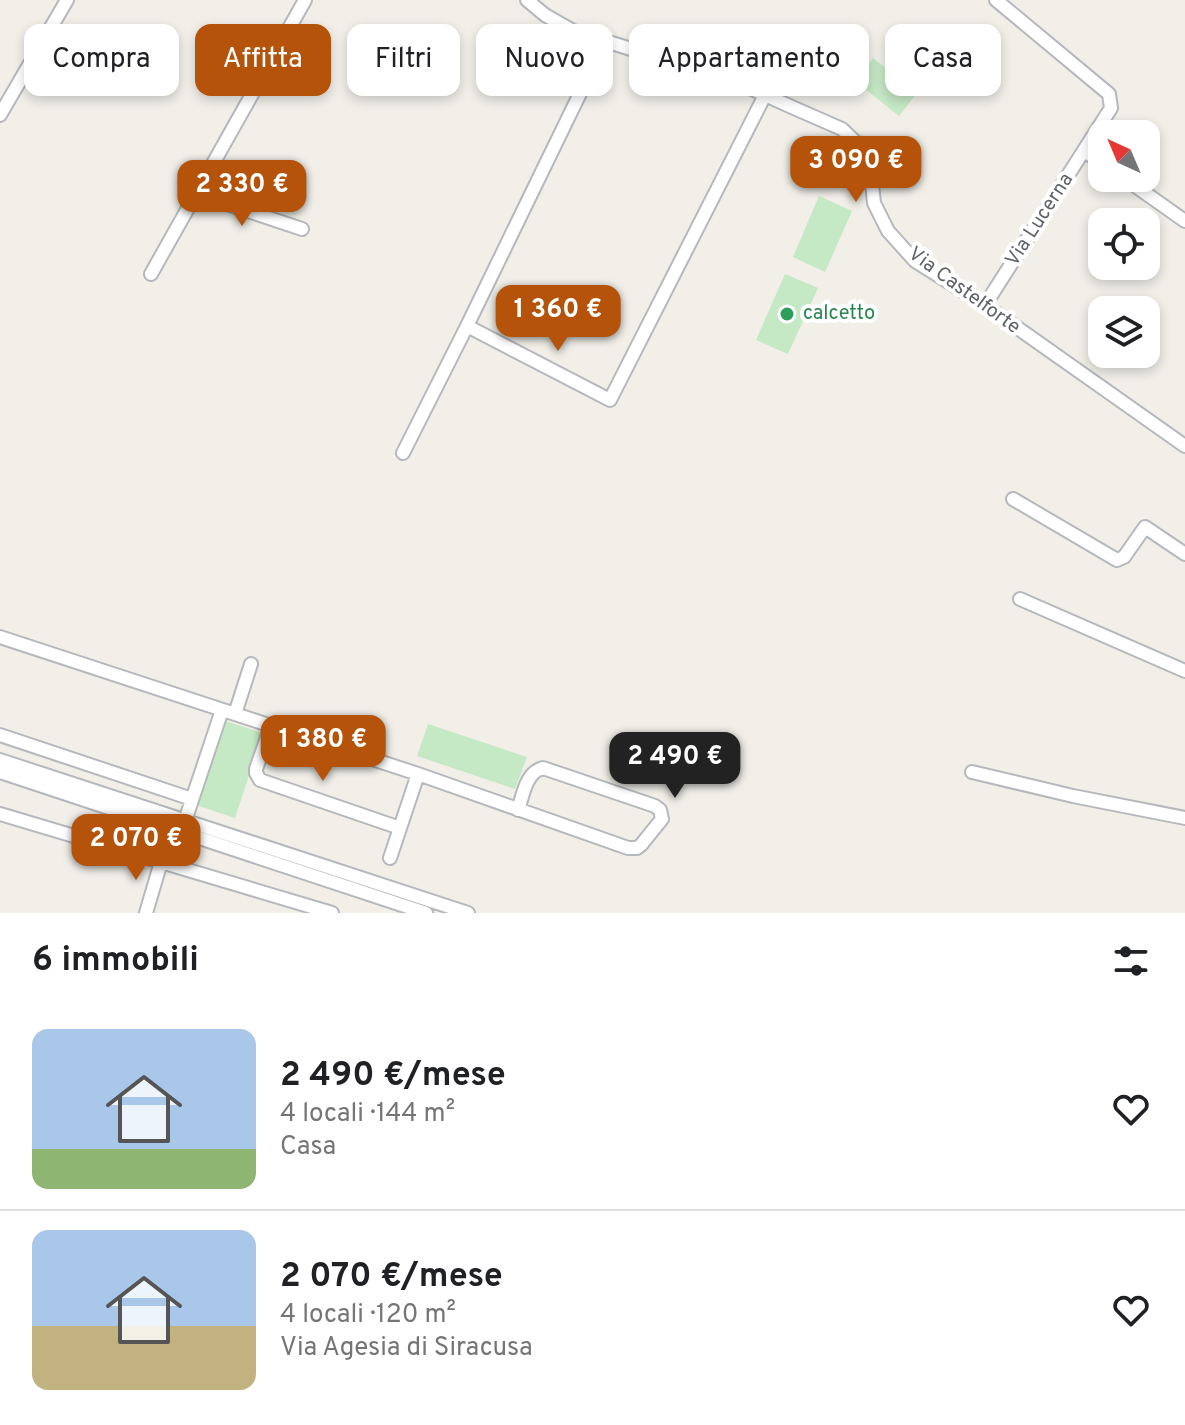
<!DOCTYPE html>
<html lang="it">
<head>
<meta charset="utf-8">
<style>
	body { margin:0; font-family:Overpass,sans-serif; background:#f2f2f2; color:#202124; height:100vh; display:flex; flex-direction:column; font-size:30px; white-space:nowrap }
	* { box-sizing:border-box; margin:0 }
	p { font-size:26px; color:#757577 }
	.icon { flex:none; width:44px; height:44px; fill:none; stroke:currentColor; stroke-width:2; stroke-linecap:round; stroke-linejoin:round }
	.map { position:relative; height:913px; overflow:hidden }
	.side { display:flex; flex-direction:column; background:#fff; flex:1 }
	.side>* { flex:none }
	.hud { position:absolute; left:24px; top:24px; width:1138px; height:72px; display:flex; gap:16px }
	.needle { width:52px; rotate:316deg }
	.controls { position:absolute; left:1088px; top:120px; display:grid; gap:16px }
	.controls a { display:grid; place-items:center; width:72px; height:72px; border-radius:16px; background:#fff; box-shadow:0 4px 12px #0003; font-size:40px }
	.price { position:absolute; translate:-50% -68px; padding:0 18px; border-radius:16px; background:#b45309; color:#fff; font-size:26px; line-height:52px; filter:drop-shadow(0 2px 4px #0008) }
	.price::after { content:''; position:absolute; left:50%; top:48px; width:24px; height:18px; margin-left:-12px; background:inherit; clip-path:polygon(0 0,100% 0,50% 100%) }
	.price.current { background:#222; color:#fff }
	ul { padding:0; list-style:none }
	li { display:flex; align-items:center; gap:24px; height:200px; padding:0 32px }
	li+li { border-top:2px solid #e0e0e0 }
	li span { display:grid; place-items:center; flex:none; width:224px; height:160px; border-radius:16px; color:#555 }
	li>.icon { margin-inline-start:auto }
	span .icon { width:96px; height:96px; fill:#fffc; stroke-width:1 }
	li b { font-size:34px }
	h2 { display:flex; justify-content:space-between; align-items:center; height:96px; padding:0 32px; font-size:34px }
	.tag { padding:0 28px; border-radius:16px; background:#fff; box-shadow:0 4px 12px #0003; font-size:28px; line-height:72px }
	.tag.current { background:#b45309; color:#fff }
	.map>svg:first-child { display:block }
	.green { fill:#c5e8c5 }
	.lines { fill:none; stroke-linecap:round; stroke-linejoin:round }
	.street-casing { stroke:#b5b8bc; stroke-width:16 }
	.street { stroke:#fff; stroke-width:12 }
	.leisure-dot { fill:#2e9e5b; stroke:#fff; stroke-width:3 }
	.labels { text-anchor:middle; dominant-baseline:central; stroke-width:8; stroke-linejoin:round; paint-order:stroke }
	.street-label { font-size:20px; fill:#5f6368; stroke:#fff }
	.leisure-label { font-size:20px; fill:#27864d; stroke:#fff; text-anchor:start }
</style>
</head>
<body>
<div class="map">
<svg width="1185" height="913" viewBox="0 0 1185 913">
	<rect width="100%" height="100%" fill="#f1efe8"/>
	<!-- green -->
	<path class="green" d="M873 58 917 93 899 116 855 81Z
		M819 196 852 211 825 272 793 257Z
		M785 274 818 288 788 354 756 340Z
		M225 721 263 733 235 818 196 805Z
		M428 724 527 757 515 789 417 756Z"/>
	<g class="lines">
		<!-- street casing -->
		<g class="street-casing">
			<path id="street" d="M527 0 545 15 573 31 734 81 794 108 842 129 869 155 874 203 888 231 915 261 985 305 1185 446
				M605 42 467 326 610 400 765 95
				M0 115 67 0
				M1084 151 1102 163
				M1124 178 1185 221
				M199 189 230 205 302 229
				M151 274 305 0
				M985 305 1111 108 1109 94 996 0
				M403 453 467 326
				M1013 499 1117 560 1124 557 1145 527 1185 554
				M1020 599 1185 671
				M0 637 418 774 628 848H637L641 845 662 819 660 810 655 806 543 768C526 772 523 795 518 810
				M235 714 251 664
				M271 726 256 769V773L260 780 400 828
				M0 735 192 799
				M0 760 468 913
				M0 772 426 913
				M972 772 1073 796 1185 818
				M0 814 332 913
				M185 821 222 710
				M390 858 418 774
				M146 913 161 862"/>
		</g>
		<!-- street -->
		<use href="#street" class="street"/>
	</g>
	<!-- markers -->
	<circle class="leisure-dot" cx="787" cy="314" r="8"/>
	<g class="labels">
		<!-- street labels -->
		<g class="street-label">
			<text transform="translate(1040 220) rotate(-57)">Via Lucerna</text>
			<text transform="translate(964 291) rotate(36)">Via Castelforte</text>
		</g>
		<!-- leisure labels -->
		<g class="leisure-label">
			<text x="803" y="314">calcetto</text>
		</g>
	</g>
</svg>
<div class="controls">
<a><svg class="needle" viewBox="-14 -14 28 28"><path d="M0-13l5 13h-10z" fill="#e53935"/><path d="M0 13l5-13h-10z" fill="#757577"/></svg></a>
<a><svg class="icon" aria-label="locate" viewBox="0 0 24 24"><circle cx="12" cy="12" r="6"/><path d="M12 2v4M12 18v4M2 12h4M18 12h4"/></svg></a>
<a><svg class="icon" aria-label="layers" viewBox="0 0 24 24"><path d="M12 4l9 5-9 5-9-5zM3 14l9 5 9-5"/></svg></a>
</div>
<b class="price" style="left:856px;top:204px">3 090 €</b>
<b class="price" style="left:242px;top:228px">2 330 €</b>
<b class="price" style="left:558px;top:353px">1 360 €</b>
<b class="price" style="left:323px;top:783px">1 380 €</b>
<b class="price current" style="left:675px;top:800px">2 490 €</b>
<b class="price" style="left:136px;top:882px">2 070 €</b>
<div class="hud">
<a class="tag">Compra</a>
<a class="tag current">Affitta</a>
<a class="tag">Filtri</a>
<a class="tag">Nuovo</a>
<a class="tag">Appartamento</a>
<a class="tag">Casa</a>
</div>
</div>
<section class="side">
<h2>6 immobili<svg class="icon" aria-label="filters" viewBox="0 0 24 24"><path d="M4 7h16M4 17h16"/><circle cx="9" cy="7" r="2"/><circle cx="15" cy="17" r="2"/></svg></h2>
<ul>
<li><span style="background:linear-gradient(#a9c7e8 75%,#8fb573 0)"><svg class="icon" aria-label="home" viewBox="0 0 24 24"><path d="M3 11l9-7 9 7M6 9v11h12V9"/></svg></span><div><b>2 490 €/mese</b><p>4 locali · 144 m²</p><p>Casa</p></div><svg class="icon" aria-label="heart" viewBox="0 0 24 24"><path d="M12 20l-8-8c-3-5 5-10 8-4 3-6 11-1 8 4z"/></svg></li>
<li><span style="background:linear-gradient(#a9c7e8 60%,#c2b280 0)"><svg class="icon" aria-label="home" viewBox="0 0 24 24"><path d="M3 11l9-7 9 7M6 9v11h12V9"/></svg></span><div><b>2 070 €/mese</b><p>4 locali · 120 m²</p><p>Via Agesia di Siracusa</p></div><svg class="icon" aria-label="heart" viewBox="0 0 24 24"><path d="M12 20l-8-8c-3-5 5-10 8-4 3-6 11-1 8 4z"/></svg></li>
</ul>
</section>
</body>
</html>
